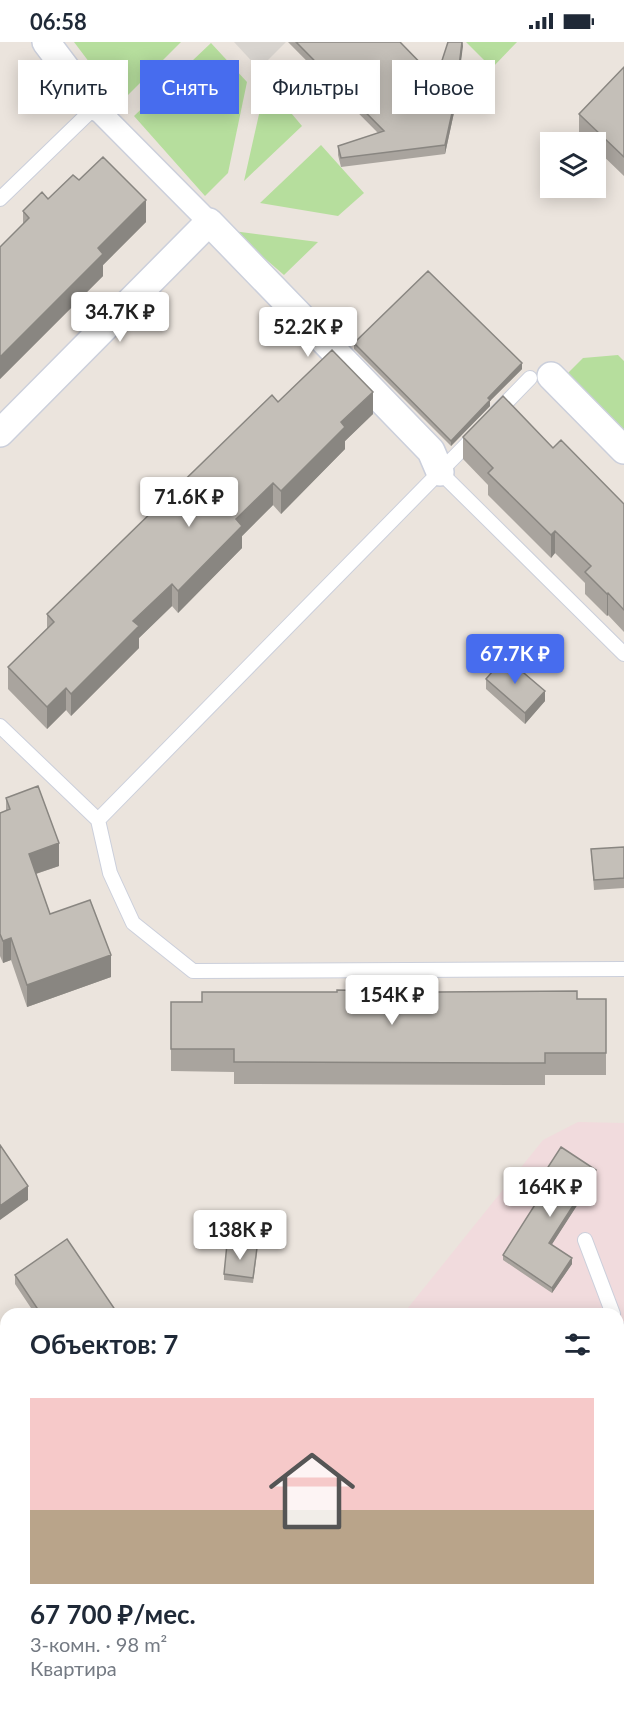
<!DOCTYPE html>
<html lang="ru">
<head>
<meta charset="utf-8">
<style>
	body { margin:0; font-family:Lato,sans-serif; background:#f6f6f7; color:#1f2937; height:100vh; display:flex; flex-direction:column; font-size:22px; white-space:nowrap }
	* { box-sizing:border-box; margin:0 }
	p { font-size:20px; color:#747a83 }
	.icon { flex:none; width:33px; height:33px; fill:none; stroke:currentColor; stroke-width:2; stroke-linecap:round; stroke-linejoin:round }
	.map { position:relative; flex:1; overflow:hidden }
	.panel { position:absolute; left:0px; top:1266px; width:624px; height:404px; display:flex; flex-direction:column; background:#fff; border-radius:18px 18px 0 0; box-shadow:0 3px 15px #0003 }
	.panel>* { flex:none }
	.hud { position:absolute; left:18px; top:18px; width:588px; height:54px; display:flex; gap:12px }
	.fabs { position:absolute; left:540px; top:90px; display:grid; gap:12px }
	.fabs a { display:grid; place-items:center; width:66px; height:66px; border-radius:0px; background:#fff; box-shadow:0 3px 15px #0003; font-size:30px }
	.price { position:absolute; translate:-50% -51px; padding:0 14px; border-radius:6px; background:#fff; color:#222; font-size:20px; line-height:39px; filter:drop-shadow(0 2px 3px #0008) }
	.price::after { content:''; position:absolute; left:50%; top:36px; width:18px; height:14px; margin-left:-9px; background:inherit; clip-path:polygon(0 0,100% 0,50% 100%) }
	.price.current { background:#476cee; color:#fff }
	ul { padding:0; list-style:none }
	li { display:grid; align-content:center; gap:12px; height:318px; padding:0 30px }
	li span { display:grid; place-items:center; height:186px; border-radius:0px; color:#555 }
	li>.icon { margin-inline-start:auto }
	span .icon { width:108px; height:108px; fill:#fffc; stroke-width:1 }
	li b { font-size:26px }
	h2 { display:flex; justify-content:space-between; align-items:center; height:72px; padding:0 30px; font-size:26px }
	.tag { padding:0 21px; border-radius:0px; background:#fff; box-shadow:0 3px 15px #0003; font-size:21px; line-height:54px }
	.tag.current { background:#476cee; color:#fff }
	.status { display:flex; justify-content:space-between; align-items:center; height:42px; padding:0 30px; background:#fff; direction:ltr }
	.status svg { height:16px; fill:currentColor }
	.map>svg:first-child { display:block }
	.medical { fill:#f1dbdd }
	.green { fill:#b6de9d }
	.plaza { fill:#d8d4cf }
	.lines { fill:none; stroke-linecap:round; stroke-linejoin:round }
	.service-casing { stroke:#cbcfdb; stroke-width:16 }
	.pedestrian-casing { stroke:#cbcfdb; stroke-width:24 }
	.minor-casing { stroke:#cbcfdb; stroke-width:30 }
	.service { stroke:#fff; stroke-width:14 }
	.pedestrian { stroke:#fff; stroke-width:21 }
	.minor { stroke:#fff; stroke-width:27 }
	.wall { fill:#a9a49e }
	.shaded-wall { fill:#898681 }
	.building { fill:#c4bfb8; stroke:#898681; stroke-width:1.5 }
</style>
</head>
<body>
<div class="status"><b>06:58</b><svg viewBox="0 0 49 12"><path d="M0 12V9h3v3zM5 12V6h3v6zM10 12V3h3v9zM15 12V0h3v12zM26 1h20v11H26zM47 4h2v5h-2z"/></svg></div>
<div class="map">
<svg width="624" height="1669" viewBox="0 0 624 1669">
	<rect width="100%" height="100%" fill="#ebe4dd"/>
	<!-- medical -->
	<path class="medical" d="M578 1080 624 1081V1669H375L377 1664H618V1272H403L543 1098Z"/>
	<!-- green -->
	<path class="green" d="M74 0H181L120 61Z
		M466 0H517L492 26Z
		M211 1 247 40 228 131 205 154 134 74Z
		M266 41 302 84 244 139Z
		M321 103 364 151 338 174 260 161Z
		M233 189 318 200 284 233Z
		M618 313 624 319V396L564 335 583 316Z"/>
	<!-- plaza -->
	<path class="plaza" d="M234 0H286L259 27Z"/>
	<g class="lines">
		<!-- service casing -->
		<g class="service-casing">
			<path id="service" d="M0 157 95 65
				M496 371 530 336
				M440 430 624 612
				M0 684 98 778 475 394
				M98 778 110 831 133 881 193 929 624 927
				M585 1198 613 1272
				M618 1286 624 1302"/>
		</g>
		<!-- pedestrian casing -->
		<g class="pedestrian-casing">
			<path id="pedestrian" d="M95 65 209 180"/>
		</g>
		<!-- minor casing -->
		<g class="minor-casing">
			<path id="minor" d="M46 0 95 65
				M551 334 624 408
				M0 391 209 180 431 409 440 430
				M0 1554 6 1562
				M78 1664 82 1669"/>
		</g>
		<!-- service -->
		<use href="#service" class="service"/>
		<!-- pedestrian -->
		<use href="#pedestrian" class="pedestrian"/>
		<!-- minor -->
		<use href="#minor" class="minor"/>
	</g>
	<!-- wall -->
	<path class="wall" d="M288 0H400L436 37 463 0 455 66 445 112 341 125 338 113V104L378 91Z
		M624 25V134L596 107V100H589L579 91V72Z
		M79 138 146 180 103 223V234L0 337V205L23 182V169L48 157Z
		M354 301 522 327 490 359V364L451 404 354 307Z
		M278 360 373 372 345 399V407L281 472 273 463 242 494V506L178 571 172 564 139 596V606L71 674 66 668 47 687 8 647V625L47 587V572Z
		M463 395 553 406 624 462V590L608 573 607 574 585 552V541L555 511 551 516 488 453V443L463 417Z
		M486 637 545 659 525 682 486 647Z
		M6 756 59 824 36 832 50 872 111 935 27 965 11 918 3 921 0 914V771L6 769Z
		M624 805V846L594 848 591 807Z
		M606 957V1033H545V1043L234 1042V1030L171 1029V960Z
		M596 1134 551 1203 572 1222 552 1251 503 1218V1213L536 1162 530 1158V1153Z
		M257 1211 253 1241 224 1238V1232Z
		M15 1233 118 1272H35L15 1242Z"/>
	<!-- shaded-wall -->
	<path class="shaded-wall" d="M462 0 463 4 455 66 445 112V103Z
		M146 158V180L103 223V234L0 337V315L98 206Z
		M522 321V327L490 359V364L451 404V399L488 356Z
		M373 350V372L345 399V407L281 472V449L341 380Z
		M273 441V463L242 494V506L178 571V549L236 477Z
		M555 489V511L551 516V493Z
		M172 542V564L139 596V606L71 674V652L133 579Z
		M608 551V573L607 574V552Z
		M66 646V668L47 687V665Z
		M545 649V659L525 682V671Z
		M59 801V824L29 834V812Z
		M11 896V918L3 921V899Z
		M111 913V935L27 965V943Z
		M596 1128V1134L549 1207V1201Z
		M28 1144V1158L0 1178V1164Z
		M572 1216V1222L552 1251V1246Z
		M6 1393V1402L0 1406V1397Z"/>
	<!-- building -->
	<path class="building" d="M296 0H400L436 37 448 0H462L455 57 445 103 341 116 338 104 384 89Z
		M624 25V115L579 72Z
		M103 115 146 158 98 206 103 212 0 315V205L29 176 23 169 42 150 48 157 73 133 79 138Z
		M428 229 522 321 488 356 490 358 451 399 354 301Z
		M332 308 373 350 341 380 345 385 281 449 273 441 236 477 242 484 178 549 172 542 133 579 139 584 71 652 66 646 47 665 8 625 54 580 47 572 272 353 278 360Z
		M503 354 553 406 561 398 624 462V568L608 551 607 552 585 530 591 524 555 489 551 493 488 431 493 426 463 395Z
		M505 615 545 649 525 671 486 637Z
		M38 744 59 801 29 812 50 872 90 858 111 913 27 943 11 896 3 899 0 892V771L10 767 6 756Z
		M624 805V836L594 838 591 807Z
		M337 948 437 950 577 949V957H606V1011H545V1021L234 1020V1007H171V960H202V950H337Z
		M0 1103 28 1144 0 1164Z
		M561 1105 596 1128 549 1201 572 1216 552 1246 503 1213 538 1158 530 1153Z
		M67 1197 118 1272H41L15 1233Z
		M227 1202 257 1206 253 1236 224 1232Z
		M6 1328V1393L0 1397V1332Z
		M618 1351H624V1669H612V1664H618Z
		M163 1664H197L201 1669H155Z"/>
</svg>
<div class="fabs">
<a><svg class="icon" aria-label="layers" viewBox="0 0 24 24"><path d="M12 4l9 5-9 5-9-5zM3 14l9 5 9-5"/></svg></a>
</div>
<b class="price" style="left:120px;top:301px">34.7K ₽</b>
<b class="price" style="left:308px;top:316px">52.2K ₽</b>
<b class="price" style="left:189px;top:486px">71.6K ₽</b>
<b class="price current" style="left:515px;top:643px">67.7K ₽</b>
<b class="price" style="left:392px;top:984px">154K ₽</b>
<b class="price" style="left:550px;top:1176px">164K ₽</b>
<b class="price" style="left:240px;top:1219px">138K ₽</b>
<div class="hud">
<a class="tag">Купить</a>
<a class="tag current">Снять</a>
<a class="tag">Фильтры</a>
<a class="tag">Новое</a>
</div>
<section class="panel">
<h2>Объектов: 7<svg class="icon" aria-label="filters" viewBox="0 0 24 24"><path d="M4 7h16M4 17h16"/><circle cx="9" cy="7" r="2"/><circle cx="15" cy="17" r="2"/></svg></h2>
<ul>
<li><span style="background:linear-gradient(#f6c9c9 60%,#b9a48a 0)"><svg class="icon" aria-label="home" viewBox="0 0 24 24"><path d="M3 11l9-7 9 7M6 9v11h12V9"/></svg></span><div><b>67 700 ₽/мес.</b><p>3-комн. · 98 m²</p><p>Квартира</p></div></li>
</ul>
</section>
</div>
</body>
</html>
